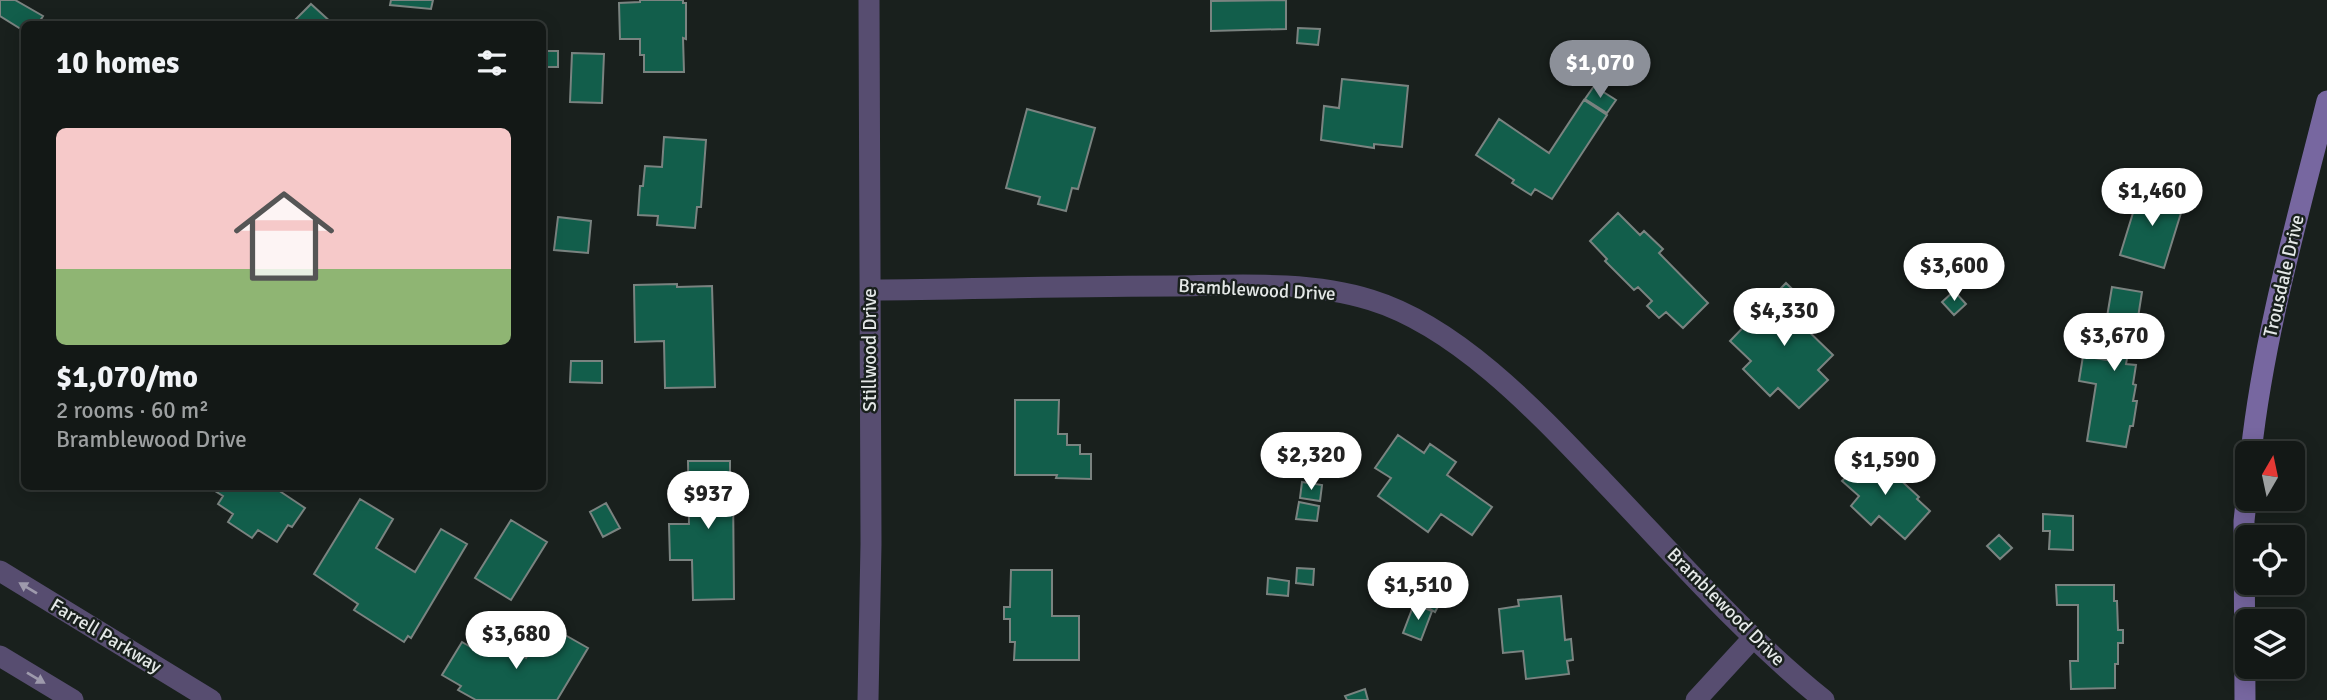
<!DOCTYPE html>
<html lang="en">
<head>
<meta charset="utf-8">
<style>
	body { margin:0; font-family:Signika,sans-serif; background:#1c211f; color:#f1f3f6; height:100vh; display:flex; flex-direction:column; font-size:26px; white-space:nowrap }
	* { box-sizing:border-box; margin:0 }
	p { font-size:23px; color:#9da0a1 }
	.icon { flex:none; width:38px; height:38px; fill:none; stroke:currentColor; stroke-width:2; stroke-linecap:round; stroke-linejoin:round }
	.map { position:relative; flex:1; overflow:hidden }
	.details { position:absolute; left:21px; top:21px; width:525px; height:469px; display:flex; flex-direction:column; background:#131816; border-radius:10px; box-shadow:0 4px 18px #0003,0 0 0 2px #323735 }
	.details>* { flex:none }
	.needle { width:46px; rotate:9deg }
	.fabs { position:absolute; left:2235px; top:441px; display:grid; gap:14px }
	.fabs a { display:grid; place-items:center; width:70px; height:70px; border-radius:10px; background:#131816; box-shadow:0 4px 18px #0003,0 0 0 2px #323735; font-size:35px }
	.price { position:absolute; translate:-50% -60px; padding:0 16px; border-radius:24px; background:#fff; color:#222; font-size:23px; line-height:46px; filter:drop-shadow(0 2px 4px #0008) }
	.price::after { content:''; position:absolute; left:50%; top:42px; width:21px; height:16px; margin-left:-10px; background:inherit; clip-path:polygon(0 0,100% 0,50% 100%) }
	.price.selected { background:#8c9099; color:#fff }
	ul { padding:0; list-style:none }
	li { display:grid; align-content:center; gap:14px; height:371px; padding:0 35px }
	li span { display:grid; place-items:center; height:217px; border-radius:10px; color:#555 }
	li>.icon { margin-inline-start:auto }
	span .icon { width:126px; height:126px; fill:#fffc; stroke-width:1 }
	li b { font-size:30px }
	h2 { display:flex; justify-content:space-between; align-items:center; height:84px; padding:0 35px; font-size:30px }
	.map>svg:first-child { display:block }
	.building { fill:#125e4b; stroke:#7a8380; stroke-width:2 }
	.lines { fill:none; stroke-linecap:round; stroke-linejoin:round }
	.street { stroke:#574d70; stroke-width:21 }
	.secondary { stroke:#7767a0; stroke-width:21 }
	.oneway { fill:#9e9aac }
	.labels { text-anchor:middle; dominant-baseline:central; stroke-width:5; stroke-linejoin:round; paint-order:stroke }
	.street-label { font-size:19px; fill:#e4e8e7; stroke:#19201d }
</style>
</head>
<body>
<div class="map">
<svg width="2327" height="700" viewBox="0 0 2327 700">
	<rect width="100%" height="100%" fill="#19201d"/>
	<!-- building -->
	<path class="building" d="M0 0H15L43 16 38 24H24V31L0 16Z
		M391 0H433L431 9 390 5Z
		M640 0H683V3H686V39L683 38 684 72H644V55H640V39H620L619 3 640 2Z
		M1286 0V29L1211 31V1Z
		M311 4 333 24H291Z
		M1298 28 1320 29 1318 45 1297 43Z
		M542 51H558V67H542Z
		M572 53 604 54 602 103 570 102Z
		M1342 79 1408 86 1402 147 1374 144V148L1321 140 1324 106 1339 108Z
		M1594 86 1616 100 1607 113 1585 99Z
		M1584 100 1607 115 1552 199 1535 189 1531 195 1512 183 1514 180 1476 155 1499 119 1549 153Z
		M1027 109 1095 128 1078 189 1072 188 1066 211 1038 204 1040 197 1006 188Z
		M664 137 706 140 701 207H697L695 228 657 225 658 216 638 215 640 186H643L645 166 662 167Z
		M2141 187 2185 200 2164 268 2120 255Z
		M1618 213 1640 235 1644 231 1663 249 1659 253 1708 303 1683 328 1666 312 1659 318 1647 306 1652 301 1638 287 1634 290 1605 261 1607 259 1590 241Z
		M558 217 591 221 588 253 554 250Z
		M1786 283 1815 311 1802 325 1833 355 1818 370 1828 380 1799 408 1778 388 1770 396 1743 369 1751 361 1730 341Z
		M677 284V287L712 286 715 387 665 388 664 341 635 342 634 285Z
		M2112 287 2142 292 2134 343 2130 342 2126 364 2136 365 2133 384 2136 385 2133 401H2137L2133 426H2130L2126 447 2087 441 2096 384 2079 381 2083 356 2107 360 2110 342 2103 341Z
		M1954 291 1966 304 1954 315 1942 302Z
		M571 361H602V383L570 382Z
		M1015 400H1059L1058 434H1067V445H1080V454H1091V479L1056 478 1057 475H1015Z
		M1398 435 1424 453 1430 444 1456 462 1447 475 1492 507 1472 535 1441 514 1428 532 1378 496 1391 478 1375 468Z
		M1870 452 1919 497 1917 499 1930 511 1905 539 1879 516 1871 525 1851 506 1859 496 1842 481Z
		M688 461H730V489L733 488 734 599 693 600 692 560H670L669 524H689Z
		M1302 482 1322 485 1320 501 1300 498Z
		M207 486H276L275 488 305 508 292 527 288 525 277 542 258 530 252 538 228 522 233 514 218 504 223 496Z
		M360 499 393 519 376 548 415 572 441 529 467 544 411 638 408 636 404 642 354 610 358 604 314 574Z
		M1299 502 1319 506 1317 521 1296 519Z
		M606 503 620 528 603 537 590 512Z
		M2043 514 2073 516V550L2049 549 2050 531H2043Z
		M511 520 547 542 511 600 475 578Z
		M1999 535 2012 548 2000 559 1987 546Z
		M1297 568 1314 569 1313 585 1296 583Z
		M1011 570H1052V616H1079V660H1014L1015 642H1010V619H1004V607H1010Z
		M1268 578 1289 581 1288 596 1267 594Z
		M2056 585H2114V601H2117L2118 630H2123V643H2118V664H2115V688L2071 689 2070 661H2078V605H2057Z
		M1431 594 1441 601 1435 612 1424 605Z
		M1561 596 1565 640 1571 639 1573 660 1567 661 1569 674 1526 679 1523 651 1503 653 1499 609 1519 606 1518 600Z
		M1414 604 1432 611 1421 640 1403 633Z
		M558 631 588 648 557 700H476L458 690 461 686 442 675 462 642 481 653 488 641 517 658 519 654 526 658 538 639 549 646Z
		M1365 689 1368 700H1347L1345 696Z"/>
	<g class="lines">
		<!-- street -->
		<path class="street" d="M870 290C972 289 1075 286 1177 286 1241 285 1310 281 1371 300 1459 327 1540 415 1602 480 1674 555 1743 635 1824 700
			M0 571 211 700
			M0 656 73 700
			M868 700 871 544 869 0
			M1696 700 1754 637"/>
		<!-- secondary -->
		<path class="secondary" d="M2251 453C2264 334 2298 217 2327 101
			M2245 700 2244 521 2247 493"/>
	</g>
	<!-- one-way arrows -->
	<defs><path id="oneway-solid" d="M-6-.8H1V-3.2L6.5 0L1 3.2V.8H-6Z" transform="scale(1.75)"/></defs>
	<g class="oneway">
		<use href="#oneway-solid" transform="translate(28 588) rotate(-149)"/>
		<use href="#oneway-solid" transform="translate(36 678) rotate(31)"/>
	</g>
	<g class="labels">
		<!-- street labels -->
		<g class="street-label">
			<text transform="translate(2284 276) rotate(-77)">Trousdale Drive</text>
			<text transform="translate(1257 290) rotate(3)">Bramblewood Drive</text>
			<text transform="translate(870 350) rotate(-90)">Stillwood Drive</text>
			<text transform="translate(1726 607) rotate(45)">Bramblewood Drive</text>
			<text transform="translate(106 636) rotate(31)">Farrell Parkway</text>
		</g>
	</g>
</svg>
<div class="fabs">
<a><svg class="needle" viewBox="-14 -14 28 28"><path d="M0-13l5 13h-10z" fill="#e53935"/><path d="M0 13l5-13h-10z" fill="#9da0a1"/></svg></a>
<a><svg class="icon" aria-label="locate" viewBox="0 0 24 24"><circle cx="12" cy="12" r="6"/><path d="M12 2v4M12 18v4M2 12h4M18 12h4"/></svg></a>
<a><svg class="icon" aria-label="layers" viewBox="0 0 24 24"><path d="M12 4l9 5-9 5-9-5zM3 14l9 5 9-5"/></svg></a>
</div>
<b class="price selected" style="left:1600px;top:100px">$1,070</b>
<b class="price" style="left:2152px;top:228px">$1,460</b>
<b class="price" style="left:1954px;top:303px">$3,600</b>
<b class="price" style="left:1784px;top:348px">$4,330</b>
<b class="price" style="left:2114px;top:373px">$3,670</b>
<b class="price" style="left:1311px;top:492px">$2,320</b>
<b class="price" style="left:1885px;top:497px">$1,590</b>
<b class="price" style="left:708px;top:531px">$937</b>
<b class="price" style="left:1418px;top:622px">$1,510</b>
<b class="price" style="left:516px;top:671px">$3,680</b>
<section class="details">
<h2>10 homes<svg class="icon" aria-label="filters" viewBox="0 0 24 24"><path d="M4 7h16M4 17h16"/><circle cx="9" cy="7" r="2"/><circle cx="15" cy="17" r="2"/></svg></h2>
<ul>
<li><span style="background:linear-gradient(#f6c9c9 65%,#8fb573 0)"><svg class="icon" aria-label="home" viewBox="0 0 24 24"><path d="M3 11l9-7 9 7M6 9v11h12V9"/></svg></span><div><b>$1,070/mo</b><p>2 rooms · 60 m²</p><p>Bramblewood Drive</p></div></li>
</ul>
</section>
</div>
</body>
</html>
